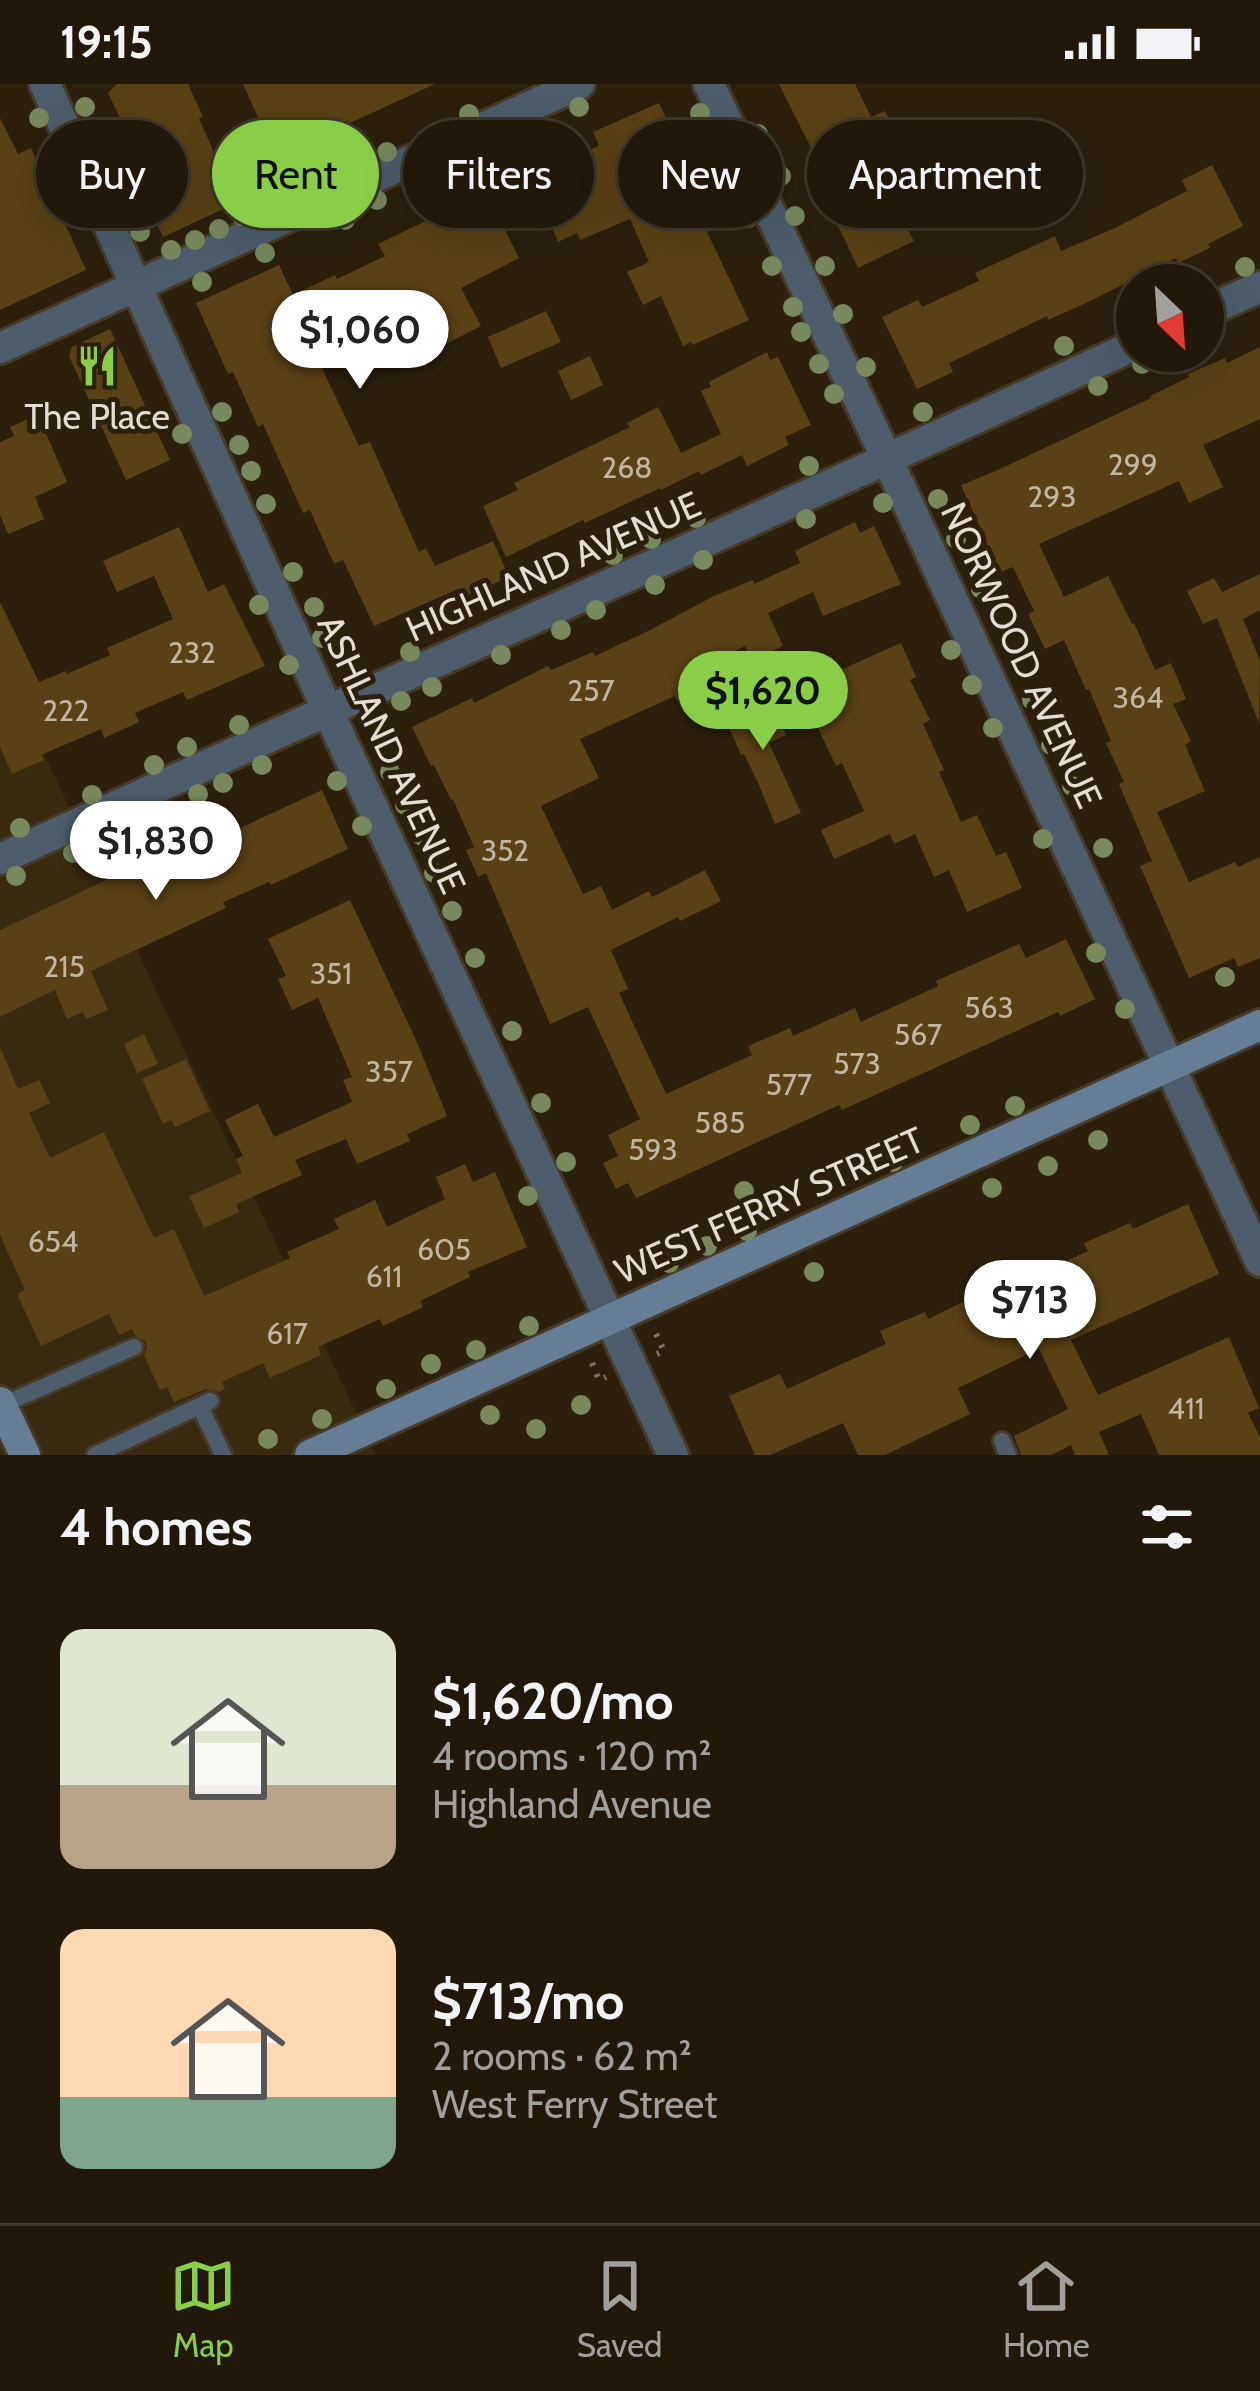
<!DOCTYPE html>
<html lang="en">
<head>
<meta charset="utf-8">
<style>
	body { margin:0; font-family:Cabin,sans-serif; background:#292113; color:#f1f3f6; height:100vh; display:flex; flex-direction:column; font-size:45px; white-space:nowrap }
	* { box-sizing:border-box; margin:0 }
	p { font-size:39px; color:#a2a09c }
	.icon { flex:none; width:66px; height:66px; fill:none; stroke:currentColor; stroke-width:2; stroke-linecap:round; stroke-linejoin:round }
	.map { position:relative; height:1371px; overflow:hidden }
	.panel { display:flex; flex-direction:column; background:#21180a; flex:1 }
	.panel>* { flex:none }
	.guide { position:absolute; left:36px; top:36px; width:1188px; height:108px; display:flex; gap:24px }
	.needle { width:78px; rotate:155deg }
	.buttons { position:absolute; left:1116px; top:180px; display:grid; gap:24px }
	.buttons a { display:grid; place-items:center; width:108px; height:108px; border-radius:50%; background:#21180a; box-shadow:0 12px 48px #0002,0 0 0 3px #3e372b; font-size:60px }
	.price { position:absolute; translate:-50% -102px; padding:0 27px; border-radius:42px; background:#fff; color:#222; font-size:39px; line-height:78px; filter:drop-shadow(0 3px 6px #0008) }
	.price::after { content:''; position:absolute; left:50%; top:72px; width:36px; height:27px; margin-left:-18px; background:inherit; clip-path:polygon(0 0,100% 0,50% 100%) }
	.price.current { background:#8ace48; color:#111 }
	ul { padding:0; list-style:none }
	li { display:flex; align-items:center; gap:36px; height:300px; padding:0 60px }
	li span { display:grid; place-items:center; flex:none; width:336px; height:240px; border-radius:24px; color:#555 }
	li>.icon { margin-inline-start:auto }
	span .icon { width:144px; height:144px; fill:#fffc; stroke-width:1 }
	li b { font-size:51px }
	h2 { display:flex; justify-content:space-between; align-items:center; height:144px; padding:0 60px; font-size:51px }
	.pill { padding:0 42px; border-radius:54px; background:#21180a; box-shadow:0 12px 48px #0002,0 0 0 3px #3e372b; font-size:42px; line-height:108px }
	.pill.current { background:#8ace48; color:#111 }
	.status { display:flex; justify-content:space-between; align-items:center; height:84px; padding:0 60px; background:#21180a; direction:ltr }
	.status svg { height:33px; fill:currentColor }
	.menu { display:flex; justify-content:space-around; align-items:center; height:168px; border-top:3px solid #3e372b; background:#21180a; font-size:33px; color:#a2a09c }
	.menu a { display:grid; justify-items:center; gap:6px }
	.menu .current { color:#8ace48 }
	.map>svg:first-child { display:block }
	.built { fill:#39290f }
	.building { fill:#5a4115 }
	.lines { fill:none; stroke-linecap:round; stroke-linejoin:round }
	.lane-casing { stroke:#463a28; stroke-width:22 }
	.street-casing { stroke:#463a28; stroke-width:36 }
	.secondary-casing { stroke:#463a28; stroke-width:36 }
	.path { stroke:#7f7464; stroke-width:6; stroke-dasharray:3 9; stroke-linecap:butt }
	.lane { stroke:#4d5d6c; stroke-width:16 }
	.street { stroke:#4d5d6c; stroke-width:30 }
	.secondary { stroke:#657e96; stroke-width:30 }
	.tree { fill:#77895d }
	.labels { text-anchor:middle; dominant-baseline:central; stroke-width:10; stroke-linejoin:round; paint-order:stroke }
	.number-label { font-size:30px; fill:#c2b6a2 }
	.poi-label { font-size:36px; fill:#e5ddd1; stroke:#2c200d }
	.street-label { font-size:36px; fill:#e5ddd1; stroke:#2c200d }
</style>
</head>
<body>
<div class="status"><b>19:15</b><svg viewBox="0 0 49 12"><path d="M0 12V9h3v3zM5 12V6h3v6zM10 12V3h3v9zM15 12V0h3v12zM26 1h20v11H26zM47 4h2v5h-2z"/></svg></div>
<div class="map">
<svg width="1260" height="1371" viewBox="0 0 1260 1371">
	<rect width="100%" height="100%" fill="#2c200d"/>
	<!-- built -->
	<path class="built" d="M0 577 376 1371H0Z"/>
	<!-- building -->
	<path class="building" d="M117 0H188L203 33 199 34 218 78 268 56 243 0H435L302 61 304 65 262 84 265 91 226 108 232 121 163 153 146 115 160 109 139 62 135 64 108 9Z
		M779 0H855L871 33 885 27 903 64 946 41 972 93 900 130 914 157 858 184 822 108 831 104Z
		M659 19 677 58 672 60 692 104 687 106 749 236 692 261 691 258 683 262 661 212 643 221 627 188 649 178 630 135 580 156 577 149 558 158 531 92 599 62 593 48Z
		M0 34 18 70 31 64 86 186 0 226Z
		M1212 81 1243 142 1208 160 1210 164 1178 179 1176 174 1084 220 1048 236 1047 232 949 279 953 288 917 305 882 233 918 216 922 223 979 197 975 189 1055 152 1061 167 1115 144 1187 107 1182 96Z
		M486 108 519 174 461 204 481 242 432 267 420 243 378 265 369 246 322 267 327 276 320 280 359 362 370 358 419 468 426 464 435 482 493 457 509 493 461 514 458 505 374 542 343 476 334 480 310 426 303 429 263 340 258 343 233 288 228 290 196 219 279 181 293 211 335 191 337 195 385 172 378 160Z
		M546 227 561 258 501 284 488 253Z
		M110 245 170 376 126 396 69 272 72 263Z
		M1260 263V335L1203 361 1223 403 1189 419 1179 397 1039 460 1064 513 1108 492 1132 540 1134 539 1155 586 1171 579 1186 615 1173 620 1191 657 1185 661 1205 707 1157 728 1189 798 1235 778 1238 783 1260 773V874L1238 883 1234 874 1189 894 1140 782 1152 777 1119 700 1124 698 1106 659 1111 657 1089 605 1086 606 1064 556 1045 565 1028 530 1034 527 1013 483 1000 488 961 401 998 386 1151 314 1150 312 1189 293 1188 290 1225 274 1227 279Z
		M767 268 770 276 778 273 811 341 785 353 789 361 747 382 742 371 701 391 699 387 661 406 660 404 585 439 583 436 506 473 483 422 518 406 514 399 630 343 627 339 658 323 681 369 721 350 701 307 711 303 709 298Z
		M590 272 603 301 571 316 558 287Z
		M38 331 67 398 35 413 44 435 8 450 0 431V358L14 352 10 343Z
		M855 438 860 449 874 442 901 500 823 532 813 508 768 529 783 562 751 577 745 562 700 585 713 614 683 628 675 612 580 655 599 694 541 722 583 810 601 802 612 826 649 807 652 813 705 786 721 817 680 837 678 833 611 866 628 905 619 909 666 1010 752 971 748 962 790 944 793 952 855 924 861 938 938 902 936 897 1019 860 1026 874 1066 855 1095 915 1060 932 1058 928 842 1026 839 1021 636 1114 628 1099 616 1105 603 1079 618 1072 608 1051 640 1035 588 923 550 940 486 789 478 793 466 766 474 763 453 715 451 716 434 681 431 682 412 643 472 614 474 619 548 582 551 586 593 568 595 572 646 548 714 512 753 496 754 500 800 479 795 467Z
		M179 443 208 508 224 500 265 582 187 616 183 608 135 629 139 638 104 654 101 645 41 671 44 676 12 690 0 663V518L39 598 66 587 67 590 110 571 107 564 173 535 154 492 117 508 103 477Z
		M1260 490V526L1243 535 1260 577 1259 639 1217 534 1203 540 1187 507 1214 494 1222 508Z
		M901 559 916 593 910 596 930 636 923 640 944 686 939 688 961 738 977 731 996 772 1006 768 1022 804 967 828 949 786 934 793 915 750 894 760 890 750 834 775 821 746 864 727 842 679 836 682 807 621 846 603 838 587Z
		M768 610 786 651 769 659 801 729 775 740 759 701 744 670 741 671 723 630Z
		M322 706 348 765 271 801 269 798 223 818 226 824 91 887 108 926 86 935 83 928 67 935 55 906 0 933V846L155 773 154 771 191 753 193 756 235 738 238 745Z
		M350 816 416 956 447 1032 407 1050 410 1057 357 1080 346 1055 295 1076 302 1091 236 1120 239 1128 204 1144 189 1112 242 1089 236 1075 243 1072 225 1036 258 1020 274 1053 352 1018 343 996 352 993 318 914 292 926 278 895 286 892 268 855Z
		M144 950 158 980 137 989 124 960Z
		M0 963 18 1005 39 996 50 1019 29 1029 50 1074 104 1048 154 1154 174 1145 204 1212 290 1174 287 1168 339 1145 334 1135 375 1116 387 1143 445 1115 436 1093 465 1080 473 1098 495 1088 527 1163 468 1188 470 1193 420 1217 423 1223 383 1242 380 1235 318 1263 321 1271 270 1294 263 1279 222 1298 225 1305 219 1308 206 1305 174 1318 167 1303 160 1306 144 1271 147 1263 145 1257 134 1250 132 1245 119 1251 109 1230 41 1262 17 1210 25 1206 0 1151Z
		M186 975 210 1027 175 1043 171 1036 163 1040 142 995Z
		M1188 1120 1219 1190 1071 1256 1098 1311 1229 1253 1259 1324 1248 1329 1260 1353V1371H1159L1141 1330 1099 1348 1109 1371H1075L1071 1361 1051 1371H1021L1014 1352 1068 1325 1039 1265 958 1304 970 1330 885 1371H858L843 1339 770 1371H755L729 1312 780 1290 787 1305 886 1260 880 1247 925 1228 928 1235 1002 1199 1005 1205 1088 1167 1084 1159 1130 1139 1133 1145Z"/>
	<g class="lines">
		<!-- lane casing -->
		<g class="lane-casing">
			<path id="lane" d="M2 1321 134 1263
				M200 1322 223 1371
				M1002 1357 1008 1371
				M95 1371 210 1317"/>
		</g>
		<!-- street casing -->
		<g class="street-casing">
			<path id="street" d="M45 0 327 625 673 1371
				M709 0 888 377 1260 1177
				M1203 229 1260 203
				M0 264 579 0
				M0 775C378 602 760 436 1137 260"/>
		</g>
		<!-- secondary casing -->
		<g class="secondary-casing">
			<path id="secondary" d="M0 1318 25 1371
				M310 1371 1260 941"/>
		</g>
		<!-- path -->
		<path class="path" d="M656 1250 664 1267 657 1270
			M592 1279 599 1296 606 1293"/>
		<!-- lane -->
		<use href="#lane" class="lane"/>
		<!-- street -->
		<use href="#street" class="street"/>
		<!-- secondary -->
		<use href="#secondary" class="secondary"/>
	</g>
	<!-- trees -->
	<g class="tree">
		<circle cx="85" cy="23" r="10"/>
		<circle cx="579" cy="23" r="10"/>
		<circle cx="700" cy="29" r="10"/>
		<circle cx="469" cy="30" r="10"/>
		<circle cx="39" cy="34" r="10"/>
		<circle cx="542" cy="43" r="10"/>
		<circle cx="758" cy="50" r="10"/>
		<circle cx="513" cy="52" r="10"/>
		<circle cx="101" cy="60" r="10"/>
		<circle cx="493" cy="64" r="10"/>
		<circle cx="387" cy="68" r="10"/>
		<circle cx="722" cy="69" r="10"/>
		<circle cx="443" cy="87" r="10"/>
		<circle cx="781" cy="92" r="10"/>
		<circle cx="115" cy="94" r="10"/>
		<circle cx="65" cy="99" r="10"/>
		<circle cx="415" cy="101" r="10"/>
		<circle cx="298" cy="110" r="10"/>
		<circle cx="377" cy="116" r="10"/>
		<circle cx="132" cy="127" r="10"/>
		<circle cx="242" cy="132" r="10"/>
		<circle cx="795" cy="132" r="10"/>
		<circle cx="748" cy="134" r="10"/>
		<circle cx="345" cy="136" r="10"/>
		<circle cx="219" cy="145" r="10"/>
		<circle cx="140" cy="148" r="10"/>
		<circle cx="195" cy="156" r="10"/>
		<circle cx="171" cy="166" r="10"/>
		<circle cx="265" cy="169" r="10"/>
		<circle cx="772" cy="182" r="10"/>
		<circle cx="825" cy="182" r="10"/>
		<circle cx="1245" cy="183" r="10"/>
		<circle cx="202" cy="198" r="10"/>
		<circle cx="793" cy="223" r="10"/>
		<circle cx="843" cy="230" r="10"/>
		<circle cx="1126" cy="232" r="10"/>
		<circle cx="801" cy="248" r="10"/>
		<circle cx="1064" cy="262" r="10"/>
		<circle cx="819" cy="280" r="10"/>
		<circle cx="1142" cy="280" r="10"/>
		<circle cx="866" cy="283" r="10"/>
		<circle cx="1098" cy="302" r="10"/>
		<circle cx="834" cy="310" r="10"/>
		<circle cx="222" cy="328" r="10"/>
		<circle cx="923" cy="328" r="10"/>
		<circle cx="182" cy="350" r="10"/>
		<circle cx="239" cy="361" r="10"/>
		<circle cx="809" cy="382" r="10"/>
		<circle cx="251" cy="387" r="10"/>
		<circle cx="938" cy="415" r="10"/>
		<circle cx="883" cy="419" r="10"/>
		<circle cx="266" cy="420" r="10"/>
		<circle cx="696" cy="434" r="10"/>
		<circle cx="806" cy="435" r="10"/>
		<circle cx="651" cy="455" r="10"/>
		<circle cx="956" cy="455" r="10"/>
		<circle cx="613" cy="471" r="10"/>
		<circle cx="703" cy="476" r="10"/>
		<circle cx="293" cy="488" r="10"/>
		<circle cx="655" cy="501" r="10"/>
		<circle cx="981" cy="505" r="10"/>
		<circle cx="259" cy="521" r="10"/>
		<circle cx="314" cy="523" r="10"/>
		<circle cx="596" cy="526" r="10"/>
		<circle cx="561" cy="546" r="10"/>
		<circle cx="322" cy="554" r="10"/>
		<circle cx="951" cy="566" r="10"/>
		<circle cx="410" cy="568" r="10"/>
		<circle cx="501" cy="571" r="10"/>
		<circle cx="289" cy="581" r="10"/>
		<circle cx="972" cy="601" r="10"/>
		<circle cx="432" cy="603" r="10"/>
		<circle cx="1032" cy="616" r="10"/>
		<circle cx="401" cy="617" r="10"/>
		<circle cx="239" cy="641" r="10"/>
		<circle cx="993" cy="644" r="10"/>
		<circle cx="1051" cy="661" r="10"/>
		<circle cx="187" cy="663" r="10"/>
		<circle cx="154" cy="681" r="10"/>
		<circle cx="262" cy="681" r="10"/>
		<circle cx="390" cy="688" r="10"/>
		<circle cx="337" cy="697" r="10"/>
		<circle cx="223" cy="699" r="10"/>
		<circle cx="1072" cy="702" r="10"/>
		<circle cx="198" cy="710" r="10"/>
		<circle cx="92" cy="711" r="10"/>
		<circle cx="405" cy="721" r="10"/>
		<circle cx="362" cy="742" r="10"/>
		<circle cx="20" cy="744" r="10"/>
		<circle cx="422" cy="752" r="10"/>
		<circle cx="102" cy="755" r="10"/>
		<circle cx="1043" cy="755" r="10"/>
		<circle cx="1103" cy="764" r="10"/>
		<circle cx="73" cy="769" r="10"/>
		<circle cx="434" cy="789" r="10"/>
		<circle cx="16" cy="792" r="10"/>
		<circle cx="452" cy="827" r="10"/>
		<circle cx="1096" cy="869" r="10"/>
		<circle cx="475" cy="874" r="10"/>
		<circle cx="1225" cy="893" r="10"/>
		<circle cx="1125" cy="925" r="10"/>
		<circle cx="512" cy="947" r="10"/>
		<circle cx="541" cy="1019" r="10"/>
		<circle cx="1015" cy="1022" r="10"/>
		<circle cx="970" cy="1041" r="10"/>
		<circle cx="1098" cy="1056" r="10"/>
		<circle cx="566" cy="1078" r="10"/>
		<circle cx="893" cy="1078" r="10"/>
		<circle cx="1048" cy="1082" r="10"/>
		<circle cx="992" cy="1104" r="10"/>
		<circle cx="744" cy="1107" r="10"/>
		<circle cx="528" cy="1112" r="10"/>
		<circle cx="747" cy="1147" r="10"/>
		<circle cx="707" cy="1162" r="10"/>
		<circle cx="669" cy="1179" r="10"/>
		<circle cx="814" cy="1188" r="10"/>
		<circle cx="529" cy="1242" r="10"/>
		<circle cx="476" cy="1266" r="10"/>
		<circle cx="431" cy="1280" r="10"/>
		<circle cx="386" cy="1305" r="10"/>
		<circle cx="581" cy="1321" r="10"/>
		<circle cx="490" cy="1331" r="10"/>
		<circle cx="322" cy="1335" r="10"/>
		<circle cx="536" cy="1345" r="10"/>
		<circle cx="268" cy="1355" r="10"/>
	</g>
	<!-- icons -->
	<defs>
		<g id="restaurant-bare" transform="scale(3.24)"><path d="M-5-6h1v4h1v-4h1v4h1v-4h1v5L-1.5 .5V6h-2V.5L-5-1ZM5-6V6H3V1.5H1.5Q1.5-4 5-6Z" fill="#8ace48" stroke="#2c200d" stroke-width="2.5" paint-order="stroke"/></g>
	</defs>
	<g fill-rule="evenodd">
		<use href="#restaurant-bare" x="97" y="282"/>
	</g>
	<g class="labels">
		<!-- number labels -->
		<g class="number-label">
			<text x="1133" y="380">299</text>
			<text x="627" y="383">268</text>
			<text x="1052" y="412">293</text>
			<text x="192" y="568">232</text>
			<text x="591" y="606">257</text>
			<text x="1138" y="613">364</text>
			<text x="66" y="626">222</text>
			<text x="505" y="766">352</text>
			<text x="64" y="882">215</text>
			<text x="331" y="889">351</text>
			<text x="989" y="923">563</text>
			<text x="918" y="950">567</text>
			<text x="857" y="979">573</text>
			<text x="389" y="987">357</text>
			<text x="789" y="1000">577</text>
			<text x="720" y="1038">585</text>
			<text x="653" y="1065">593</text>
			<text x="53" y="1157">654</text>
			<text x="444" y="1165">605</text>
			<text x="384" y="1192">611</text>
			<text x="287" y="1249">617</text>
			<text x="1186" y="1324">411</text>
		</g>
		<!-- poi labels -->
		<g class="poi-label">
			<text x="97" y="332">The Place</text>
		</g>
		<!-- street labels -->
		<g class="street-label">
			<text transform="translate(553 482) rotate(-24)">HIGHLAND AVENUE</text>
			<text transform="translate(1022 571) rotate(65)">NORWOOD AVENUE</text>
			<text transform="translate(392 670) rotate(65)">ASHLAND AVENUE</text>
			<text transform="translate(769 1121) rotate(-24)">WEST FERRY STREET</text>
		</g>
	</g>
</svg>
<div class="buttons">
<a><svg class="needle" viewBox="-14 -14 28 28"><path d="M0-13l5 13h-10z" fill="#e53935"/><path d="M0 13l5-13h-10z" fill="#a2a09c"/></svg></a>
</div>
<b class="price" style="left:360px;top:308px">$1,060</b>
<b class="price current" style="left:763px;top:669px">$1,620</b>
<b class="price" style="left:156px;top:819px">$1,830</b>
<b class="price" style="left:1030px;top:1278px">$713</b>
<div class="guide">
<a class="pill">Buy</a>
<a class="pill current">Rent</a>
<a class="pill">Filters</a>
<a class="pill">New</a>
<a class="pill">Apartment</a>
</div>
</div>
<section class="panel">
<h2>4 homes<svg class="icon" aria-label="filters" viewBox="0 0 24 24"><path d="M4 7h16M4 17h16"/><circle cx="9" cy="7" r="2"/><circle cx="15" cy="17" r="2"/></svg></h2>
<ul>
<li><span style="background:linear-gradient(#dfe7d0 65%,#b9a48a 0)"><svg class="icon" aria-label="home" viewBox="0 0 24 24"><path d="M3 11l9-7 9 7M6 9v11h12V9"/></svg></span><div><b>$1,620/mo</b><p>4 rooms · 120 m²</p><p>Highland Avenue</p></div></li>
<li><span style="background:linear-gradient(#ffd9b3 70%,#7fa58c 0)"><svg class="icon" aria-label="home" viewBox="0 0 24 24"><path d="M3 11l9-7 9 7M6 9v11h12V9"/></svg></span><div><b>$713/mo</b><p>2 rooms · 62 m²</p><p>West Ferry Street</p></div></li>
</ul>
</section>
<nav class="menu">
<a class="current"><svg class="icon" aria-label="map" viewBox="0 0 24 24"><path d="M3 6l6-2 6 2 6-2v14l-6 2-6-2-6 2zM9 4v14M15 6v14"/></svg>Map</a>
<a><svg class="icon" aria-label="saved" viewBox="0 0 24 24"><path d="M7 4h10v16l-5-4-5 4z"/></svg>Saved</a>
<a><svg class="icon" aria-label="home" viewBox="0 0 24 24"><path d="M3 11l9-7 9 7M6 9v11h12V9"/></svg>Home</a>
</nav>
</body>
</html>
